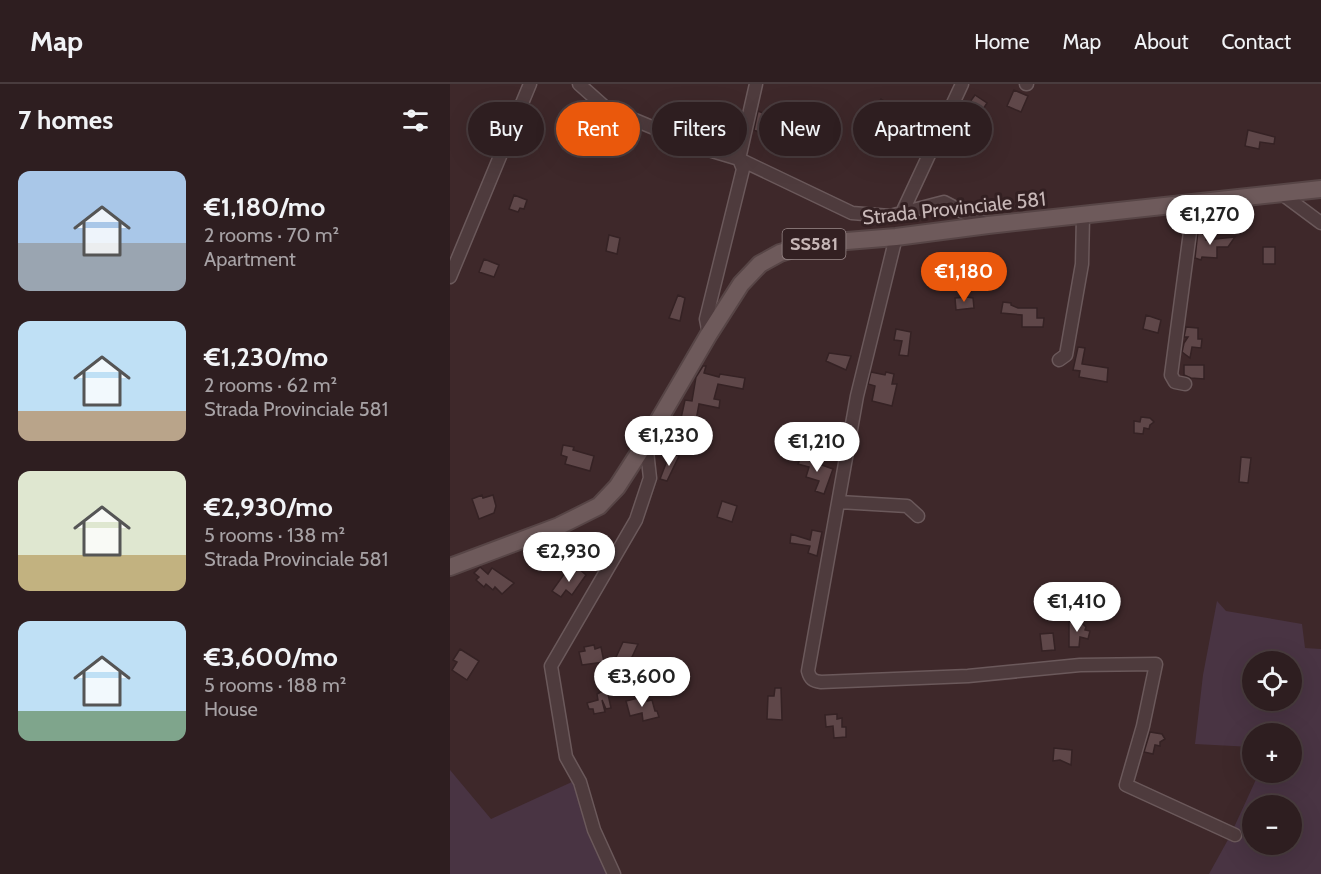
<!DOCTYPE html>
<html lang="en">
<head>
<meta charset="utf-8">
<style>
	body { margin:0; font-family:Cabin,sans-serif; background:#3a2b2d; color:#f1f3f6; height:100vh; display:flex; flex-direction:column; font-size:22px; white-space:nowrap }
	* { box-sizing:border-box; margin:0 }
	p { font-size:20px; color:#a7a2a5 }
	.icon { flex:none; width:33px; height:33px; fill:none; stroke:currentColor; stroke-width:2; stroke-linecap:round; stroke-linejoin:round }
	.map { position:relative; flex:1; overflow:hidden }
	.drawer { display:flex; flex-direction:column; background:#2e1e20; width:450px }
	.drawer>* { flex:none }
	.top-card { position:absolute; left:18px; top:18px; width:570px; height:54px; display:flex; gap:12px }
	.controls { position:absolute; left:792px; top:567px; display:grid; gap:12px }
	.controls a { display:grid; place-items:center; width:60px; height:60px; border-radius:50%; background:#2e1e20; box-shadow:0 6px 24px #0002,0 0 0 2px #493c3e; font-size:30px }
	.price { position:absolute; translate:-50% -51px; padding:0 14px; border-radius:21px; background:#fff; color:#222; font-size:20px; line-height:39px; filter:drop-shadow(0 2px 3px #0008) }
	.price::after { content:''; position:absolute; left:50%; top:36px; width:18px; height:14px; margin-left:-9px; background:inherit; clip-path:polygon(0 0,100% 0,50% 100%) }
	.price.current { background:#ea580c; color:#fff }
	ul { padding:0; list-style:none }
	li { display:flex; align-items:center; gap:18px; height:150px; padding:0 18px }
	li span { display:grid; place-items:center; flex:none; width:168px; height:120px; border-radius:12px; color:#555 }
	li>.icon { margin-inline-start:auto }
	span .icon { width:72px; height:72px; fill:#fffc; stroke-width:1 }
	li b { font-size:26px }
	h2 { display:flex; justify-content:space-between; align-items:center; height:72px; padding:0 18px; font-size:26px }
	.chip { padding:0 21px; border-radius:27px; background:#2e1e20; box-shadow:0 6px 24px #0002,0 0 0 2px #493c3e; font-size:21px; line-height:54px }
	.chip.current { background:#ea580c; color:#fff }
	header { display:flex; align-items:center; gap:36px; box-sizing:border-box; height:84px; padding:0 30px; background:#2e1e20; border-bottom:2px solid #493c3e }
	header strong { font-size:28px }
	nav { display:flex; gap:33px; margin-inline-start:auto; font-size:21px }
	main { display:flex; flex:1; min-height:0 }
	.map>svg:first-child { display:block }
	.green { fill:#493443; fill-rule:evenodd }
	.building { fill:#5f4749; stroke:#352224; stroke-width:1.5 }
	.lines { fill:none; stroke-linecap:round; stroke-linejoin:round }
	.minor-casing { stroke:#6b595b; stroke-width:15 }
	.major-casing { stroke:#574546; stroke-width:20 }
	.minor { stroke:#4e3b3d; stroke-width:12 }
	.major { stroke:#6e5a5b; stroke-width:16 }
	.labels { text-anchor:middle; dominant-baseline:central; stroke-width:6; stroke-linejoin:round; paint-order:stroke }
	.shield { fill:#332022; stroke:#9b8a8b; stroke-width:1.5 }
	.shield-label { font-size:18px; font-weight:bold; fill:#c8b8b8 }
	.street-label { font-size:20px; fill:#c8b8b8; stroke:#332022 }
</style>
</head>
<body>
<header>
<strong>Map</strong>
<nav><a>Home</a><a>Map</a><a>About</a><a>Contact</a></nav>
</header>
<main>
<section class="drawer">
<h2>7 homes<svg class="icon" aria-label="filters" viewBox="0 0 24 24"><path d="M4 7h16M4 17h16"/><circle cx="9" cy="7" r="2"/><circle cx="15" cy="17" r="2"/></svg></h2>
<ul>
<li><span style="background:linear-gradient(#a9c7e8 60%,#9aa5b1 0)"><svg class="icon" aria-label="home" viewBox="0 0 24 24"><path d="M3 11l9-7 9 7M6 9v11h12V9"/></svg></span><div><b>€1,180/mo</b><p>2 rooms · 70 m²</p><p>Apartment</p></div></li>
<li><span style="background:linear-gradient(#bfe0f5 75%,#b9a48a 0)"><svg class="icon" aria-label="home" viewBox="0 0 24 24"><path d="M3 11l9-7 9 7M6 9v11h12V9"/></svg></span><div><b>€1,230/mo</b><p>2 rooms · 62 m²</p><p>Strada Provinciale 581</p></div></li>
<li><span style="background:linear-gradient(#dfe7d0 70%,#c2b280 0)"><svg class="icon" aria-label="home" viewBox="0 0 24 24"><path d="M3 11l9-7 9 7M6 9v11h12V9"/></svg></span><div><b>€2,930/mo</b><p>5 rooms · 138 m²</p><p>Strada Provinciale 581</p></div></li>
<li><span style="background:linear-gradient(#bfe0f5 75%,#7fa58c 0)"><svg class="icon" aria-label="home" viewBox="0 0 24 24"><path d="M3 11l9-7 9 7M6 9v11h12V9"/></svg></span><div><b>€3,600/mo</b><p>5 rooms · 188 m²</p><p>House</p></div></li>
</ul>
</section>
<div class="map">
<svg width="871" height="790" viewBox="0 0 871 790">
	<rect width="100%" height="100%" fill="#3e282a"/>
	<!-- green -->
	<path class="green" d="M767 517 776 527 852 540 855 564 871 565V790H759L780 752 809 689 842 688V650H802V663L745 660 753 591ZM802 578H842V616H802ZM802 722H842V760H802Z
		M0 686 41 735 124 697 147 767 159 790H0Z"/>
	<!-- building -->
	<path class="building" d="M564 6 578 12 571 28 557 22Z
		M525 11 537 19 530 30 517 22Z
		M431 15 437 19 424 45 405 38 413 25 418 23 424 28Z
		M308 27 320 32 313 50 304 46Z
		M377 29 390 36 381 53 368 47Z
		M798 46 825 53 824 60 810 58 809 65 795 62Z
		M64 111 77 116 74 125 70 124 68 128 59 125Z
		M748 147 757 152 756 156 785 153 778 163H767V174L752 173 751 176 745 174Z
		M159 151 170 154 167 170 156 167Z
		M813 163H825V180H813Z
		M34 175 49 181 44 193 29 188Z
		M228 211 235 214 230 237 219 234Z
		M517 213 523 214 524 224 506 226 505 214Z
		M553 218 561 219V221L568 224H587V234H594L593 243H572V231L551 229Z
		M696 231 711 236 708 249 693 245Z
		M736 243 748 244V255H752L751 264 742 263 740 274 732 268 734 259 738 253H734Z
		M446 245 461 248 458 272 449 271 452 257 444 256Z
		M628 263 635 264 632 280 658 284 657 298 629 293 630 287 623 286Z
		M379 269 401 272 396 286 376 277Z
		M734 281H754V295L741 294 734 291Z
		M253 282H256L254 289 269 293 270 290 295 294 293 305 268 300 264 315 270 316 269 324 249 320 245 342 230 339 235 316 242 317 246 293Z
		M421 288 435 291 436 288 444 290 442 300H447L442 322 422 317 425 302 418 300Z
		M691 333 700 334 704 338 700 341 699 345 694 344 693 350 684 349V337L690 338Z
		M113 361 124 363 123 366 144 372 140 387 115 380 117 373 111 371Z
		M220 369 229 372 217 397 210 395Z
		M352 370 359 372 358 376 383 385 374 410 365 407 369 397 356 393 359 383 348 380Z
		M791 373 801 374 798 399 789 398Z
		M32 411 33 414 43 411 46 422 44 429 29 435 22 415Z
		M272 417 287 422 282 438 267 433Z
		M362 446 372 448 367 472 358 469 360 462 340 459 341 450 360 456Z
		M30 483 38 490 42 484 64 499 52 510 45 503 43 506 36 500 34 503 26 496 29 493 24 489Z
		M128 484 136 491 122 511 116 506 111 513 102 507 117 486 123 490Z
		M630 537 636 543 635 546 640 547 638 555 630 553 629 563H619V538Z
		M603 549 605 566 592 567 590 550Z
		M173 558 188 560 182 573 162 584 164 592 156 595 152 580 161 578 162 582Z
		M144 561 145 565 151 563 154 578 132 581 129 568 135 567 134 563Z
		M10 565 29 577 17 596 2 586 7 578 3 576Z
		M325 604H331L332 636 317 635 318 612H324Z
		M157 605 161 624 156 625 152 616 155 628 144 630 143 625H139L137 619 148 616 147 610Z
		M196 612 197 617 202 616 205 627H207L209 633 193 637 192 629 180 632 176 617Z
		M387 630V635L392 634V643H396V653L384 654 383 642 376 643 375 631Z
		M700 648 712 650 715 655 710 658V662L705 661 703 670 694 668Z
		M604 664 622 666 621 681 610 676 603 677Z"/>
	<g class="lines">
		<!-- minor casing -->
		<g class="minor-casing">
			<path id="minor" d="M129 0 156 24 252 64 289 75 402 129 440 132 494 118 538 141
				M576 0H577
				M832 110 871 139
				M451 131 512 0
				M446 153 407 312 358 587C360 595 363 597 371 598L518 592 630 581 706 580 693 642 676 701 785 751
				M0 193 80 0
				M259 250 256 235 293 85 289 75 306 0
				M609 276 616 271 632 180 633 132
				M735 300 725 298 721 291 744 118
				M389 418 457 422 468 432
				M164 790 144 746 130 698 116 673 101 582 186 436 200 394 196 358"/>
		</g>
		<!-- major casing -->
		<g class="major-casing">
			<path id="major" d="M0 483 109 442 149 422 167 403 196 358 259 250 291 200 310 180 330 169 360 160 446 153 538 141 871 105"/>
		</g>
		<!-- minor -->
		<use href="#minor" class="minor"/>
		<!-- major -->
		<use href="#major" class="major"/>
	</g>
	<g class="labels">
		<!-- shield labels -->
		<rect class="shield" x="332.5" y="145" width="63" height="30" rx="4.5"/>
		<g class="shield-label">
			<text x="364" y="160">SS581</text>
		</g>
		<!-- street labels -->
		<g class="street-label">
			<text transform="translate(504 124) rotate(-6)">Strada Provinciale 581</text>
		</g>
	</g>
</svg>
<div class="controls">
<a><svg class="icon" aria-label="locate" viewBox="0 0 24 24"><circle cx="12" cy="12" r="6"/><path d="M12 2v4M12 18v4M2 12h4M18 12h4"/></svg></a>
<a>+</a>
<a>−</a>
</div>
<b class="price" style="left:760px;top:162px">€1,270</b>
<b class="price current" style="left:514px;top:219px">€1,180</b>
<b class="price" style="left:219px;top:383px">€1,230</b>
<b class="price" style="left:367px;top:389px">€1,210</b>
<b class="price" style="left:119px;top:499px">€2,930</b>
<b class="price" style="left:627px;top:549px">€1,410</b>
<b class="price" style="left:192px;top:624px">€3,600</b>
<div class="top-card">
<a class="chip">Buy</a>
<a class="chip current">Rent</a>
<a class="chip">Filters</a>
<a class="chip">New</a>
<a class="chip">Apartment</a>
</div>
</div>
</main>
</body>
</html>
